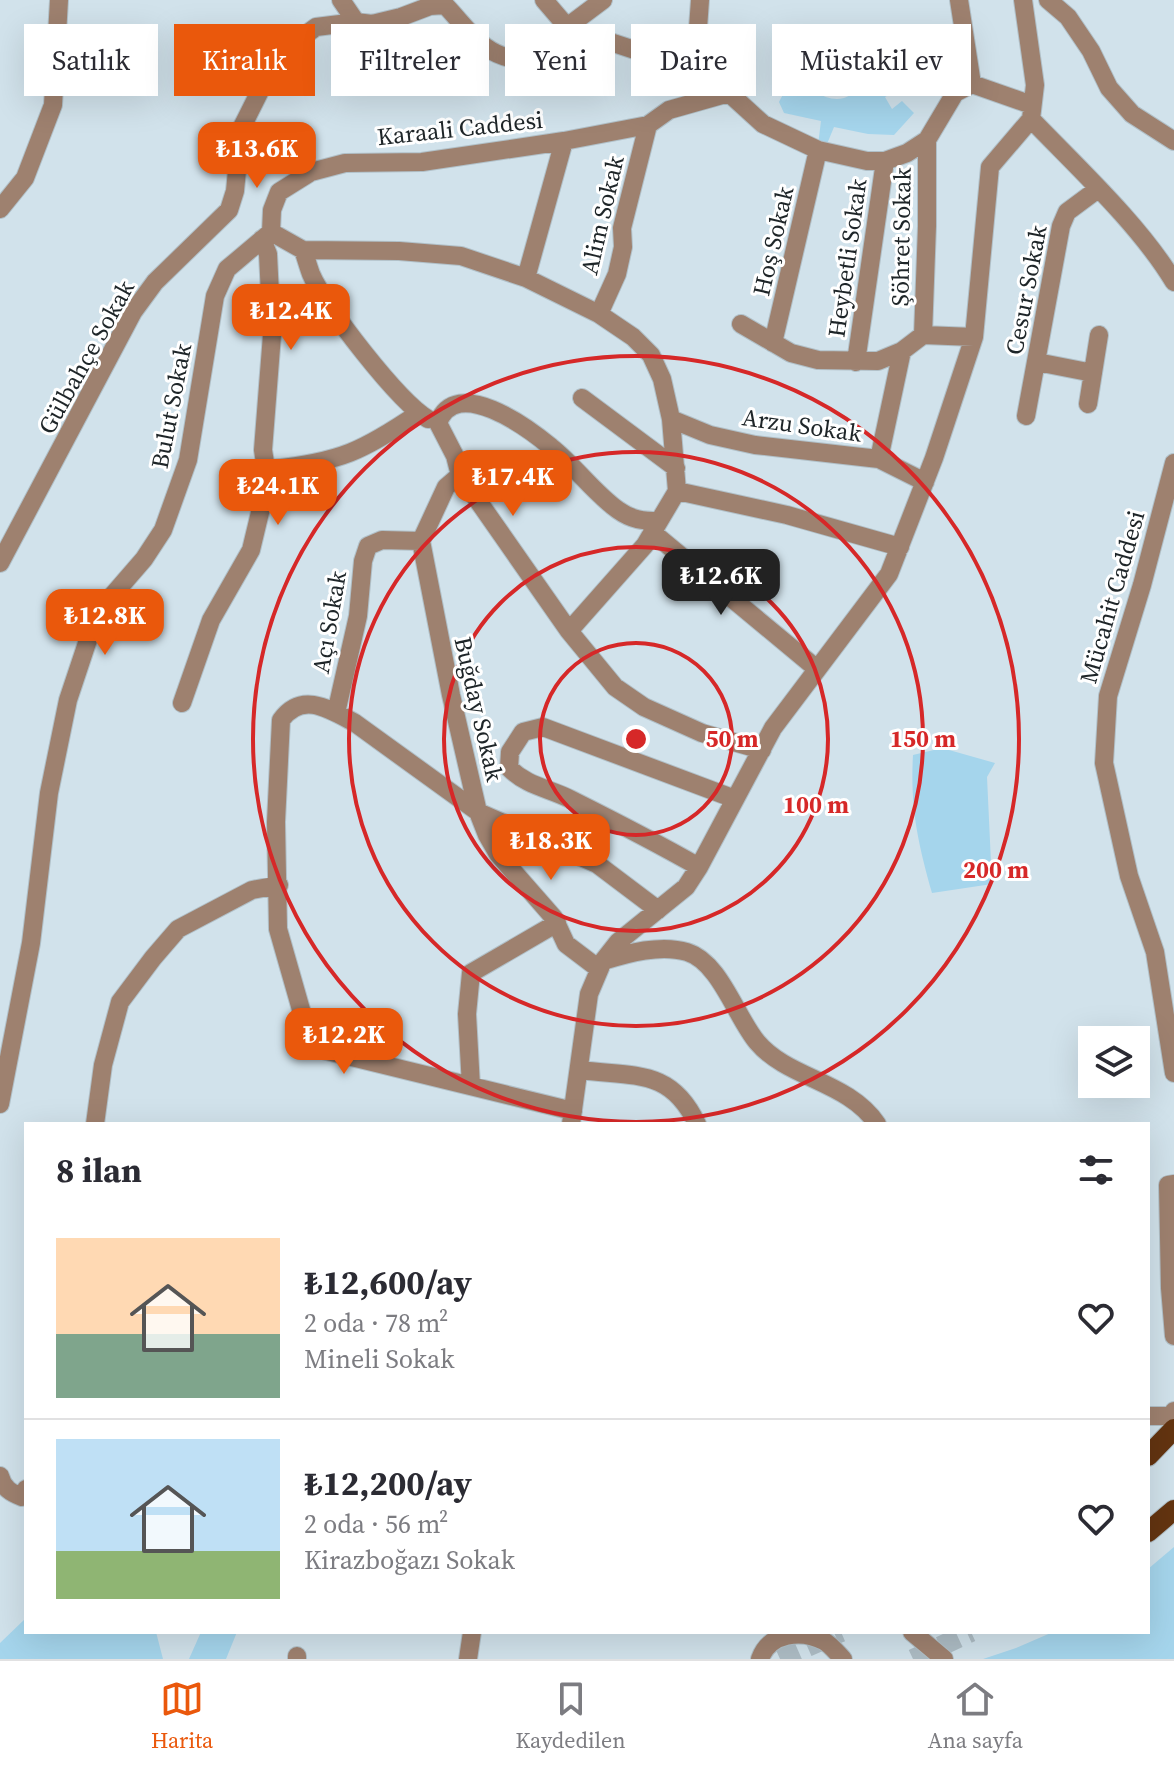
<!DOCTYPE html>
<html lang="tr">
<head>
<meta charset="utf-8">
<style>
	body { margin:0; font-family:"Source Serif 4",serif; background:#f7f7f7; color:#2b2b33; height:100vh; display:flex; flex-direction:column; font-size:30px; white-space:nowrap }
	* { box-sizing:border-box; margin:0 }
	p { font-size:26px; color:#7c7c81 }
	.icon { flex:none; width:44px; height:44px; fill:none; stroke:currentColor; stroke-width:2; stroke-linecap:round; stroke-linejoin:round }
	.map { position:relative; flex:1; overflow:hidden }
	.panel { position:absolute; left:24px; top:1122px; width:1126px; height:512px; display:flex; flex-direction:column; background:#fff; border-radius:0px; box-shadow:0 8px 32px #0002 }
	.panel>* { flex:none }
	.hud { position:absolute; left:24px; top:24px; width:1126px; height:72px; display:flex; gap:16px }
	.fabs { position:absolute; left:1078px; top:1026px; display:grid; gap:16px }
	.fabs a { display:grid; place-items:center; width:72px; height:72px; border-radius:0px; background:#fff; box-shadow:0 8px 32px #0002; font-size:40px }
	.price { position:absolute; translate:-50% -68px; padding:0 18px; border-radius:16px; background:#ea580c; color:#fff; font-size:26px; line-height:52px; filter:drop-shadow(0 2px 4px #0008) }
	.price::after { content:''; position:absolute; left:50%; top:48px; width:24px; height:18px; margin-left:-12px; background:inherit; clip-path:polygon(0 0,100% 0,50% 100%) }
	.price.on { background:#222; color:#fff }
	ul { padding:0; list-style:none }
	li { display:flex; align-items:center; gap:24px; height:200px; padding:0 32px }
	li+li { border-top:2px solid #e1e1e2 }
	li span { display:grid; place-items:center; flex:none; width:224px; height:160px; border-radius:0px; color:#555 }
	li>.icon { margin-inline-start:auto }
	span .icon { width:96px; height:96px; fill:#fffc; stroke-width:1 }
	li b { font-size:34px }
	h2 { display:flex; justify-content:space-between; align-items:center; height:96px; padding:0 32px; font-size:34px }
	.tag { padding:0 28px; border-radius:0px; background:#fff; box-shadow:0 8px 32px #0002; font-size:28px; line-height:72px }
	.tag.on { background:#ea580c; color:#fff }
	.menu { display:flex; justify-content:space-around; align-items:center; height:112px; border-top:2px solid #e1e1e2; background:#fff; font-size:22px; color:#7c7c81 }
	.menu a { display:grid; justify-items:center; gap:4px }
	.menu .on { color:#ea580c }
	.map>svg:first-child { display:block }
	.green { fill:#a5d5ec }
	.lines { fill:none; stroke-linecap:round; stroke-linejoin:round }
	.major-tunnel { stroke:#adbcc4; stroke-width:20; stroke-dasharray:20 10; stroke-linecap:butt }
	.minor-casing { stroke:#b1c0c8; stroke-width:20 }
	.major-casing { stroke:#b1c0c8; stroke-width:22 }
	.minor { stroke:#9e816f; stroke-width:18 }
	.major { stroke:#633410; stroke-width:20 }
	.ring { fill:none; stroke:#d62828; stroke-width:4 }
	.labels { text-anchor:middle; dominant-baseline:central; stroke-width:6; stroke-linejoin:round; paint-order:stroke }
	.street-label { font-size:24px; fill:#1e2528; stroke:#fff }
	.centre { fill:#d62828; stroke:#fff; stroke-width:4 }
	.ring-label { font-size:24px; text-anchor:middle; font-weight:bold; fill:#d62828; stroke:#fff; stroke-width:6; stroke-linejoin:round; paint-order:stroke }
</style>
</head>
<body>
<div class="map">
<svg width="1174" height="1659" viewBox="0 0 1174 1659">
	<rect width="100%" height="100%" fill="#d1e2eb"/>
	<!-- green -->
	<path class="green" d="M899 64 903 69 897 74 902 87 885 97 892 109 902 101 914 113 894 135 868 134 834 127 827 144 818 145 821 121 784 113 779 102C797 64 817 106 844 98 853 95 892 71 899 64Z
		M942 748 995 763 987 777 992 884 932 893C918 843 910 808 913 755Z
		M1174 1547V1659H983L1016 1648 1053 1632H1148V1569Z
		M26 1618V1632H156L163 1659H0V1643Z
		M201 1632H237L226 1659H189Z"/>
	<g class="lines">
		<!-- major-tunnel -->
		<path class="major-tunnel" d="M780 1659 841 1632
			M913 1659 971 1632"/>
		<!-- minor casing -->
		<g class="minor-casing">
			<path id="minor" d="M341 0 356 22
				M544 0 568 28 671 62 729 93 763 124 818 150 867 161H885L907 153 927 140 955 93 972 84 1032 105
				M959 0 972 84
				M1048 0 1068 17 1091 51 1109 88 1132 114 1174 141
				M671 62 684 49 697 42 700 0
				M1031 119C1077 167 1140 225 1174 282
				M0 209 25 178 53 105 59 0
				M262 239 268 254 272 335 263 450 267 475
				M303 250C306 258 308 266 311 274 325 307 398 401 428 419
				M526 278 564 141
				M599 314 617 274 623 247 622 228 648 125
				M741 324 791 353 818 360 878 361 902 351 923 335 974 337
				M923 335 927 226V140
				M773 343 818 150
				M856 362 885 161
				M1037 362 1093 373
				M582 398 676 468
				M1088 404 1099 335
				M1026 416 1061 226 1067 212 1098 189
				M671 419 710 435 755 445 879 459 925 482
				M879 459 902 351
				M1174 463 1142 585 1108 696 1104 763 1129 876 1155 952 1174 1073
				M460 475 446 487 421 541 451 695 478 812 487 835 498 854 554 918 566 944 599 969
				M677 491 787 515 900 547
				M659 521C643 521 632 520 618 510 594 493 575 466 551 447 527 427 456 375 438 423L455 456 460 475 569 631 615 687 644 707 702 733 762 750
				M652 532 817 669
				M0 563 133 312 155 282 229 210 235 191 241 129 274 63 293 44 316 27 356 22 372 24 401 17 430 6 445 5C469 30 484 58 523 60L603 0
				M569 631 645 545 677 491 671 419 662 379 651 355 633 337 599 314 526 278 461 256 399 251 303 250 271 232 272 210 279 192 311 172 345 163 422 162 564 141 648 125 669 110 729 93
				M182 703 211 620 251 550 263 500V481L272 469C340 462 363 451 419 413
				M336 713 358 616 363 561 368 546 382 540 421 541
				M699 867C657 843 614 821 570 799 548 788 527 786 509 768L510 752 523 732 543 727 735 799
				M603 961C628 953 661 944 687 952 720 962 736 1017 757 1042 788 1079 848 1081 877 1124
				M580 1070C634 1077 671 1068 697 1124
				M471 1086 467 1014 471 973 557 923
				M0 1104 31 943 49 793 68 700 89 637 105 604 144 559 163 530 188 460 215 296 227 269 271 232
				M573 1111 323 1050 314 1044 306 1027 278 929 276 822 281 720C302 691 329 709 355 723L478 812 597 864 658 910
				M95 1124 103 1065 120 1002 153 958 178 929 252 890 279 885
				M571 1124 589 994 603 961 618 942 686 887 699 867 773 728 889 574 934 458 974 337 990 167 1031 119 1035 85 1023 0
				M1174 1184 1168 1185 1170 1288 1174 1336
				M1148 1416H1173L1174 1411
				M0 1476C3 1488 11 1493 22 1497L26 1489
				M912 1632 944 1659
				M297 1659V1656
				M468 1659 472 1632
				M760 1659C769 1633 801 1629 824 1641 831 1645 837 1653 843 1659"/>
		</g>
		<!-- major casing -->
		<g class="major-casing">
			<path id="major" d="M1148 1456 1174 1429
				M1148 1532 1174 1510"/>
		</g>
		<!-- minor -->
		<use href="#minor" class="minor"/>
		<!-- major -->
		<use href="#major" class="major"/>
	</g>
	<!-- distance rings -->
	<g class="ring">
		<circle cx="636" cy="739" r="96"/>
		<circle cx="636" cy="739" r="192"/>
		<circle cx="636" cy="739" r="287"/>
		<circle cx="636" cy="739" r="383"/>
	</g>
	<g class="labels">
		<!-- street labels -->
		<g class="street-label">
			<text transform="translate(460 128) rotate(-6)">Karaali Caddesi</text>
			<text transform="translate(602 215) rotate(-77)">Alim Sokak</text>
			<text transform="translate(901 237) rotate(-89)">Şöhret Sokak</text>
			<text transform="translate(773 241) rotate(-77)">Hoş Sokak</text>
			<text transform="translate(847 258) rotate(-82)">Heybetli Sokak</text>
			<text transform="translate(1026 290) rotate(-79)">Cesur Sokak</text>
			<text transform="translate(86 357) rotate(-61)">Gülbahçe Sokak</text>
			<text transform="translate(171 406) rotate(-79)">Bulut Sokak</text>
			<text transform="translate(802 425) rotate(8)">Arzu Sokak</text>
			<text transform="translate(1112 597) rotate(-74)">Mücahit Caddesi</text>
			<text transform="translate(329 622) rotate(-80)">Açı Sokak</text>
			<text transform="translate(479 709) rotate(77)">Buğday Sokak</text>
		</g>
	</g>
	<circle cx="636" cy="739" r="12" class="centre"/>
	<g class="ring-label">
		<text x="732" y="747">50 m</text>
		<text x="923" y="747">150 m</text>
		<text x="816" y="813">100 m</text>
		<text x="996" y="878">200 m</text>
	</g>
</svg>
<div class="fabs">
<a><svg class="icon" aria-label="layers" viewBox="0 0 24 24"><path d="M12 4l9 5-9 5-9-5zM3 14l9 5 9-5"/></svg></a>
</div>
<b class="price" style="left:257px;top:190px">₺13.6K</b>
<b class="price" style="left:291px;top:352px">₺12.4K</b>
<b class="price" style="left:513px;top:518px">₺17.4K</b>
<b class="price" style="left:278px;top:527px">₺24.1K</b>
<b class="price on" style="left:721px;top:617px">₺12.6K</b>
<b class="price" style="left:105px;top:657px">₺12.8K</b>
<b class="price" style="left:551px;top:882px">₺18.3K</b>
<b class="price" style="left:344px;top:1076px">₺12.2K</b>
<div class="hud">
<a class="tag">Satılık</a>
<a class="tag on">Kiralık</a>
<a class="tag">Filtreler</a>
<a class="tag">Yeni</a>
<a class="tag">Daire</a>
<a class="tag">Müstakil ev</a>
</div>
<section class="panel">
<h2>8 ilan<svg class="icon" aria-label="filters" viewBox="0 0 24 24"><path d="M4 7h16M4 17h16"/><circle cx="9" cy="7" r="2"/><circle cx="15" cy="17" r="2"/></svg></h2>
<ul>
<li><span style="background:linear-gradient(#ffd9b3 60%,#7fa58c 0)"><svg class="icon" aria-label="home" viewBox="0 0 24 24"><path d="M3 11l9-7 9 7M6 9v11h12V9"/></svg></span><div><b>₺12,600/ay</b><p>2 oda · 78 m²</p><p>Mineli Sokak</p></div><svg class="icon" aria-label="heart" viewBox="0 0 24 24"><path d="M12 20l-8-8c-3-5 5-10 8-4 3-6 11-1 8 4z"/></svg></li>
<li><span style="background:linear-gradient(#bfe0f5 70%,#8fb573 0)"><svg class="icon" aria-label="home" viewBox="0 0 24 24"><path d="M3 11l9-7 9 7M6 9v11h12V9"/></svg></span><div><b>₺12,200/ay</b><p>2 oda · 56 m²</p><p>Kirazboğazı Sokak</p></div><svg class="icon" aria-label="heart" viewBox="0 0 24 24"><path d="M12 20l-8-8c-3-5 5-10 8-4 3-6 11-1 8 4z"/></svg></li>
</ul>
</section>
</div>
<nav class="menu">
<a class="on"><svg class="icon" aria-label="map" viewBox="0 0 24 24"><path d="M3 6l6-2 6 2 6-2v14l-6 2-6-2-6 2zM9 4v14M15 6v14"/></svg>Harita</a>
<a><svg class="icon" aria-label="saved" viewBox="0 0 24 24"><path d="M7 4h10v16l-5-4-5 4z"/></svg>Kaydedilen</a>
<a><svg class="icon" aria-label="home" viewBox="0 0 24 24"><path d="M3 11l9-7 9 7M6 9v11h12V9"/></svg>Ana sayfa</a>
</nav>
</body>
</html>
